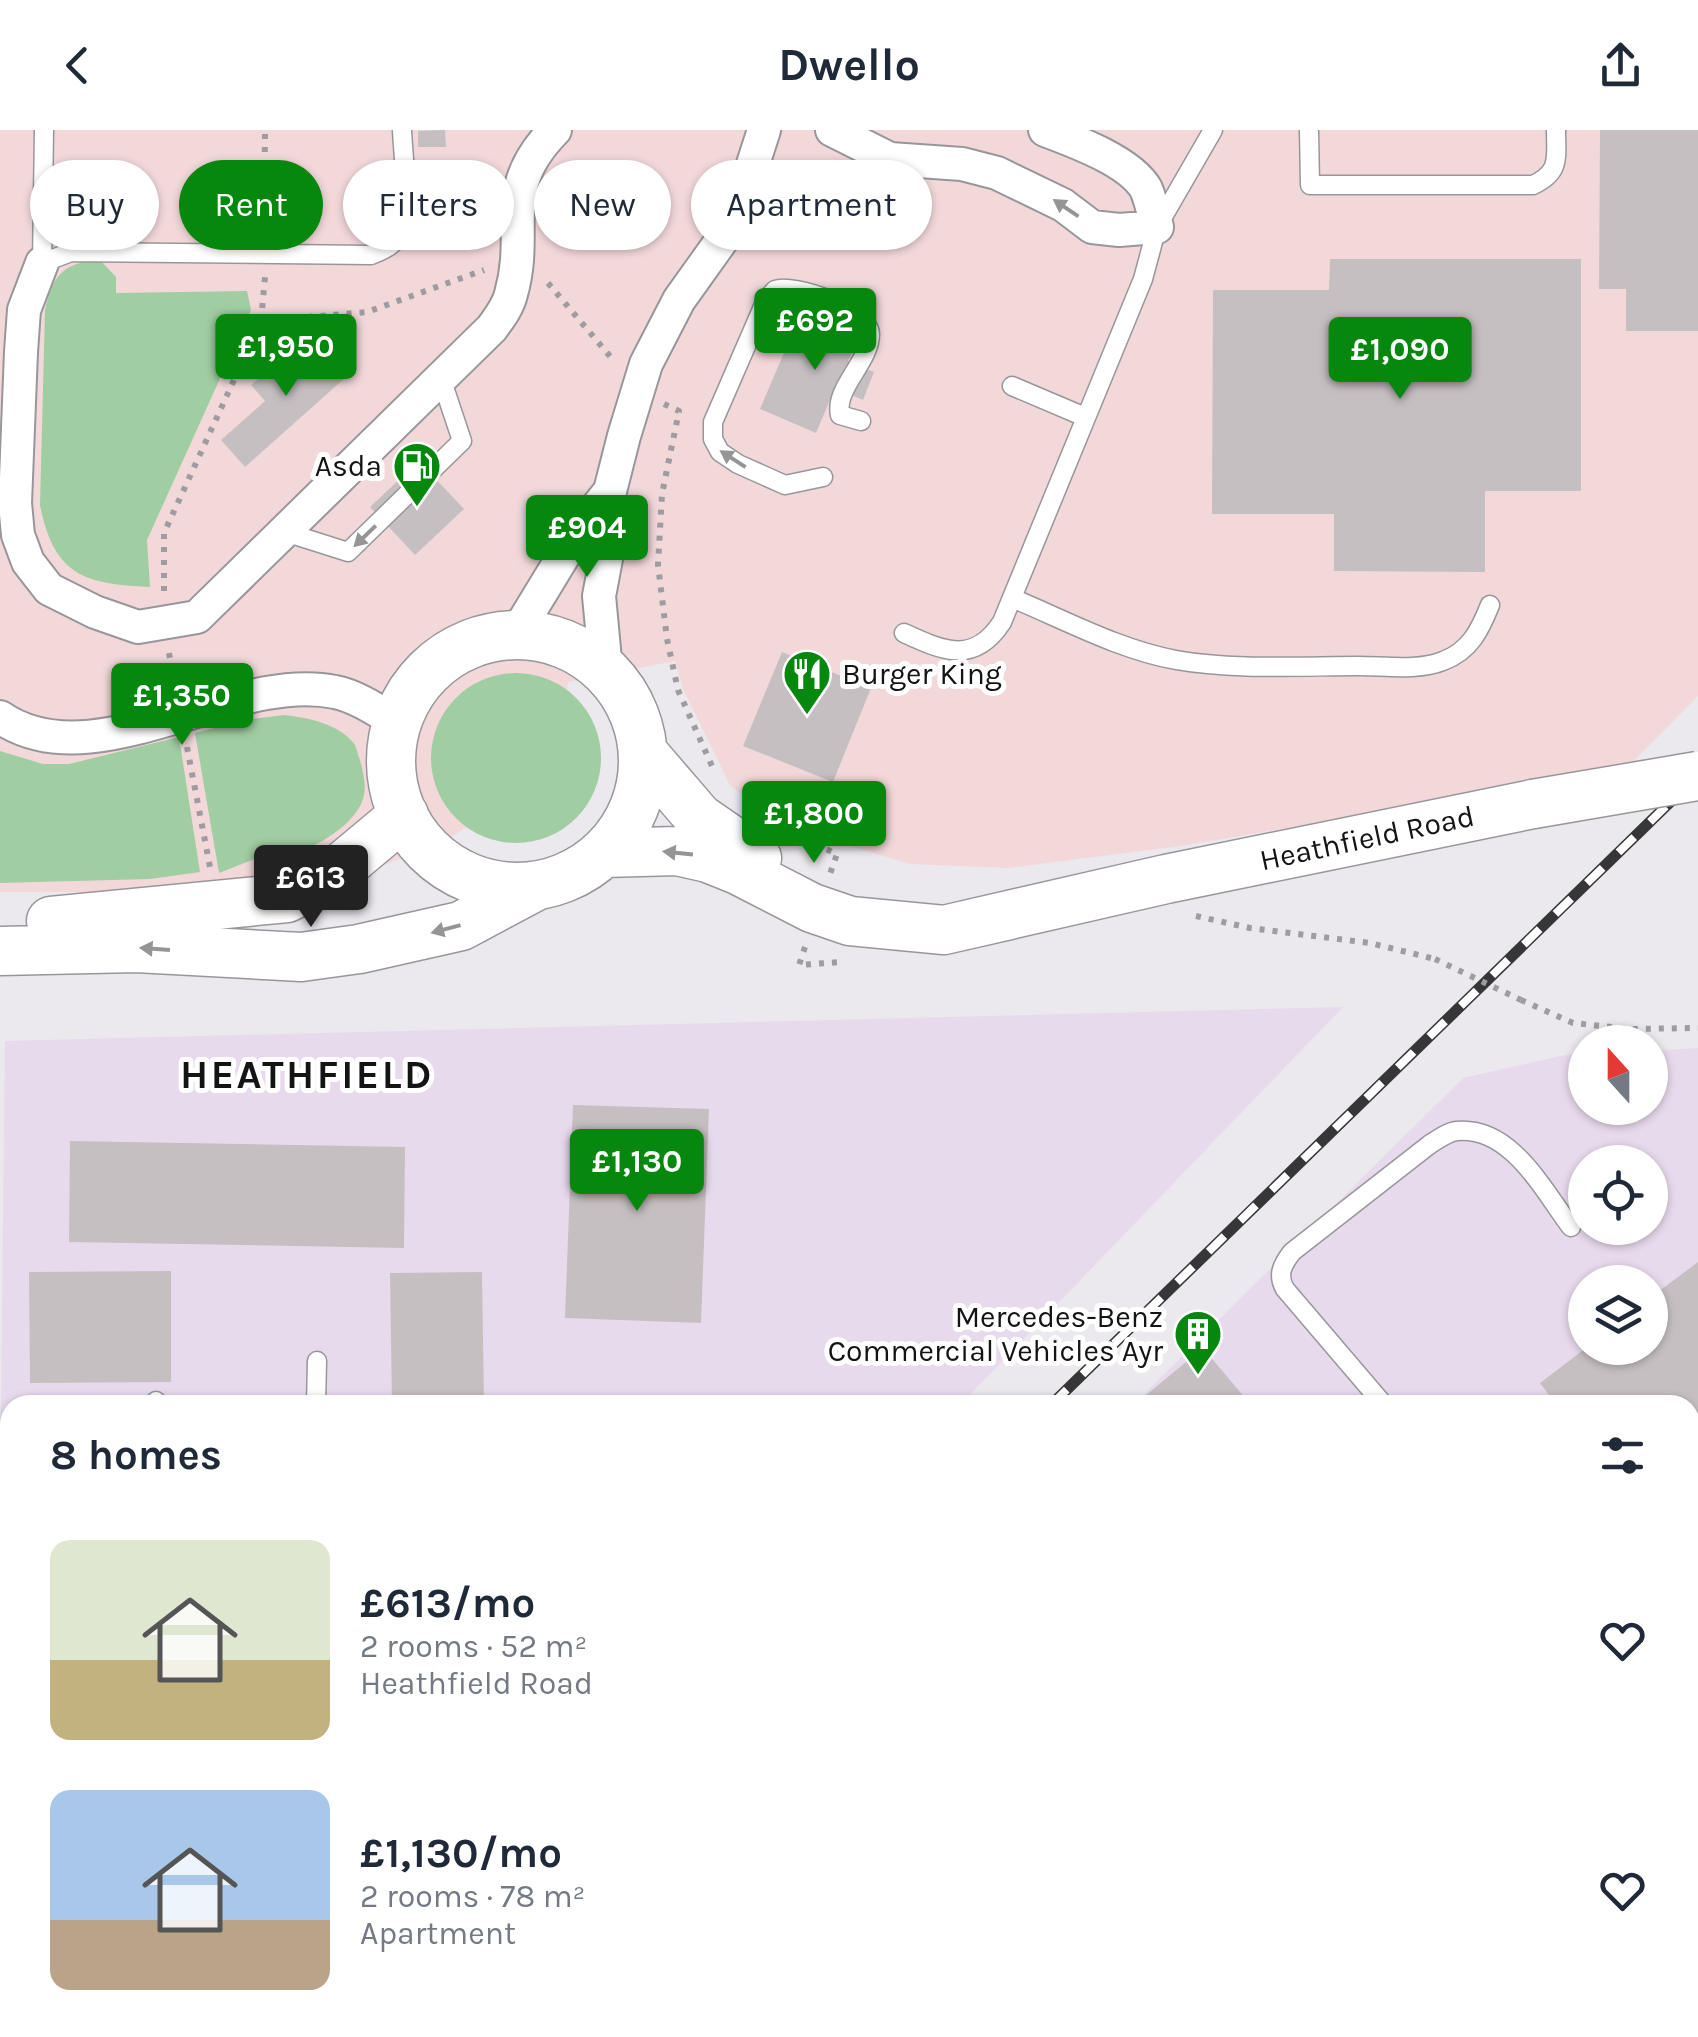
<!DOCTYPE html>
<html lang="en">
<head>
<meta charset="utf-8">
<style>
	body { margin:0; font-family:Karla,sans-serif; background:#f6f6f7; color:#1f2937; height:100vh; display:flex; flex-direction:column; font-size:38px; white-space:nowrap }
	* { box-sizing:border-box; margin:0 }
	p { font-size:32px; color:#747a83 }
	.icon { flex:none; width:55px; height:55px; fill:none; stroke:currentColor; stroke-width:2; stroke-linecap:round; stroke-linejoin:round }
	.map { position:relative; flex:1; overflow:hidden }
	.side { position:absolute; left:0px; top:1265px; width:1700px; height:642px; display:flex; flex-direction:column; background:#fff; border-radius:30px 30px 0 0; box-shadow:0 2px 8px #0004 }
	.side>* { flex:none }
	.hud { position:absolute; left:30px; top:30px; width:1000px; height:90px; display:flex; gap:20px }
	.needle { width:65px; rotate:339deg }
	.controls { position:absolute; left:1568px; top:895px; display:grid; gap:20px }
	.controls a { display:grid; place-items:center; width:100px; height:100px; border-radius:50%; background:#fff; box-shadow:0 2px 8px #0004; font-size:50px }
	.price { position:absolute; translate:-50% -85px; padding:0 22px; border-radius:10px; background:#06880f; color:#fff; font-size:32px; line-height:65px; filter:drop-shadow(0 2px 5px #0008) }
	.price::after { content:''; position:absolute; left:50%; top:60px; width:30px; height:22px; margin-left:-15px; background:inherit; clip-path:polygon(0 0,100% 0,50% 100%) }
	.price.selected { background:#222; color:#fff }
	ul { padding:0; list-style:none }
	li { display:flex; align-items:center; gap:30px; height:250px; padding:0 50px }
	li span { display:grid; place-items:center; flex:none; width:280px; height:200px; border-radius:20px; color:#555 }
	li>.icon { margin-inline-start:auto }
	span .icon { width:120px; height:120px; fill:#fffc; stroke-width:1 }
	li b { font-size:42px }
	h2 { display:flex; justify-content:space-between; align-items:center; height:120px; padding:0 50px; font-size:42px }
	.chip { padding:0 35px; border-radius:45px; background:#fff; box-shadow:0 2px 8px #0004; font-size:35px; line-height:90px }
	.chip.selected { background:#06880f; color:#fff }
	header { display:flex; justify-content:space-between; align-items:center; height:130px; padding:0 50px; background:#fff; font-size:45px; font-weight:700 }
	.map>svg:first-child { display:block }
	.commercial { fill:#f3d8da }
	.industrial { fill:#e8daed; fill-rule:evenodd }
	.green { fill:#a1cda2 }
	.building { fill:#c6bfc2 }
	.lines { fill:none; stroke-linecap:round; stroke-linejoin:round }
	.lane-casing { stroke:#99969b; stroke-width:21 }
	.street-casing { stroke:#99969b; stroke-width:36 }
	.secondary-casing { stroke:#99969b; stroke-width:51 }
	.path { stroke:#9e9ca0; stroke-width:6; stroke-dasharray:5 8; stroke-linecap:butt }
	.lane { stroke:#fff; stroke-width:18 }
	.street { stroke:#fff; stroke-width:32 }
	.secondary { stroke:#fff; stroke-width:48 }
	.rail-casing { stroke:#363537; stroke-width:11 }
	.rail { stroke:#fff; stroke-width:8; stroke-dasharray:22; stroke-linecap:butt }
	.secondary-bridge-casing { stroke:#99969b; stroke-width:51; stroke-linecap:butt }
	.path-bridge { stroke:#9e9ca0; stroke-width:6; stroke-dasharray:5 8; stroke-linecap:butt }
	.secondary-bridge { stroke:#fff; stroke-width:48 }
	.oneway { fill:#959596 }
	.labels { text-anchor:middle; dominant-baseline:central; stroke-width:10; stroke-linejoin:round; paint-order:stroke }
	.poi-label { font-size:30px; fill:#141315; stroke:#fff; text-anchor:end }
	.street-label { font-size:30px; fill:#141315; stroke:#fff }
	.district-label { font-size:40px; font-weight:bold; letter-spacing:2.5px; fill:#141315; stroke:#fff }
</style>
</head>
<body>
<header><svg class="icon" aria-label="back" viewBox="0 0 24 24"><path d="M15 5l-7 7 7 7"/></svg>Dwello<svg class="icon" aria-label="share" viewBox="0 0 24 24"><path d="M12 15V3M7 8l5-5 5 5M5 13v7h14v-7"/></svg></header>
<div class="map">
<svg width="1698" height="1907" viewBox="0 0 1698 1907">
	<rect width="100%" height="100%" fill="#ebe8ee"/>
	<!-- commercial -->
	<path class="commercial" d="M0 0H1698V566L1623 642 1181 716 1009 738 910 734 808 703 760 680 730 655 683 559 675 531 568 552 565 579 476 692 437 715 376 738 212 762H0Z"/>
	<!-- industrial -->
	<path class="industrial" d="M1343 877 960 1275H10V1898H329L319 1907H0V1356L5 911Z
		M1698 918V1907H494L504 1898H1690V1275H1133L1463 948 1565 925 1585 924V978H1650V921ZM1585 1032H1650V1098H1585ZM1585 1152H1650V1218H1585Z"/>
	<!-- green -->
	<path class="green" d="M99 129 116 147V163L247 161 251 180 147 410 150 457C85 454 54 446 40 375L45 180C53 145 62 134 99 129Z
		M431 628a85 85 0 1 1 170 0a85 85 0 1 1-170 0Z
		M284 585C308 588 339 593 355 615 356 617 359 628 360 630 363 641 367 657 363 669 355 694 320 715 297 722L296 715 285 717 219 743 195 603 245 590Z
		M179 607 200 742 150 749 0 753V621L43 634H69Z"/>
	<!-- building -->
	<path class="building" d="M445 0 446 17H418V1Z
		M1600 0H1698V201H1626V159H1599Z
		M1330 129H1581V361H1485V442L1334 441V384H1212L1213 160H1329Z
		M802 181 859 205 848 231 874 242 863 270 835 258 816 303 760 279Z
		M330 211 355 239 245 337 221 310 265 271 251 255 289 222 302 236Z
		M419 331 464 379 415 425 370 377Z
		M782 522 871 558 833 652 743 616Z
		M573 975 709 979 701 1193 565 1188Z
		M70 1011 405 1017 404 1118 69 1112Z
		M1698 1132V1300L1690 1290V1275H1536L1549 1265 1540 1253 1586 1218H1650V1168Z
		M171 1141V1252L30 1253 29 1142Z
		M482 1142 484 1275H392L390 1143Z
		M1203 1218 1251 1275H1134Z
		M0 1645H10V1808H0Z
		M900 1898H1093L1082 1907H888Z
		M1365 1898H1490L1498 1907H1353Z"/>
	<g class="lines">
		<!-- lane casing -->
		<g class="lane-casing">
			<path id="lane" d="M44 0 42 133 71 122 371 125C384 120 397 114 402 100 410 80 403 24 402 0
				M1309 0 1310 55H1533C1561 42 1556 28 1556 0
				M1012 256 1085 287
				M823 347 785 355 738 334 720 322 713 309V292L766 170 775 160C794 153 869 179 870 204 870 232 834 258 840 285L861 291
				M285 402 348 422 462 311 441 248
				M1012 468C1065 490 1120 520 1176 530 1231 540 1303 536 1359 536 1386 536 1418 541 1443 531 1470 521 1480 500 1490 475
				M904 503C943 521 974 535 1002 492L1143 149 1157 97 1213 0
				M156 1275V1271
				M316 1275 317 1231
				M1384 1275 1285 1159C1277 1145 1282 1135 1292 1122L1429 1015C1437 1010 1447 1002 1457 1001 1511 996 1543 1060 1571 1097
				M0 1351H10
				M1542 1898 1550 1907
				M1686 1907 1698 1898"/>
		</g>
		<!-- street casing -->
		<g class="street-casing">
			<path id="street" d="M832 0 890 29 962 34 997 43 1063 75 1092 97 1119 100 1157 97C1154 86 1151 70 1146 59 1130 31 1074 11 1045 0
				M42 133 24 180 21 222 15 373 18 405 28 432 49 459 95 482 138 497 197 487 492 198C499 188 508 177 511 164 530 97 496 60 555 0
				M516 504 581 397 610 361
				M606 540 599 466 606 429 610 361 624 306 646 234 679 170 734 93 764 0
				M0 587C94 652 233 540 335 562 356 566 378 581 396 592
				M1690 1454 1698 1447
				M790 1898 797 1907
				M1139 1907 1151 1898"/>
		</g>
		<!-- secondary casing -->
		<g class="secondary-casing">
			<path id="secondary" d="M391 631a126 126 0 1 1 252 0a126 126 0 1 1-252 0Z
				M644 624 699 688 757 728
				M604 723 677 721 708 728 738 740 812 778 850 791 944 800 1166 749 1533 674
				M51 791 287 768 337 741 404 685
				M0 821 136 818 301 827 359 819 461 796 534 757"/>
		</g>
		<!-- path -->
		<path class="path" d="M264 100 265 0
			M548 153 614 231
			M261 191 265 147
			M664 274 679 281 662 364 658 435 667 509 678 560 712 636
			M164 461V403L261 191 367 182 484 140
			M169 523 175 555
			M187 617 210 737
			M791 704 837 724 830 744
			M1196 786 1250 798 1370 813 1435 829
			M805 817 799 835 842 832
			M1521 870 1573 893 1630 899 1698 898
			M0 1894H10
			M302 1898 311 1907"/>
		<!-- lane -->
		<use href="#lane" class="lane"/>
		<!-- street -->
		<use href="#street" class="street"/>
		<!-- secondary -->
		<use href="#secondary" class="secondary"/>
		<!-- rail casing -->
		<g class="rail-casing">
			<path id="rail" d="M1051 1275 1698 645
				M398 1907 408 1898"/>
		</g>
		<!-- rail -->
		<use href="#rail" class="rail"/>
		<!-- secondary-bridge casing -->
		<g class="secondary-bridge-casing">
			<path id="secondary-bridge" d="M1533 674 1698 646"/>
		</g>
		<!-- path-bridge -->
		<path class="path-bridge" d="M1435 829 1521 870"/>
		<!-- secondary-bridge -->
		<use href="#secondary-bridge" class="secondary-bridge"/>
	</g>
	<!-- one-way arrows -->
	<defs><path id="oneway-solid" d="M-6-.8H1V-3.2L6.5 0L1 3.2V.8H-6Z" transform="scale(2.5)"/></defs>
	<g class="oneway">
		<use href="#oneway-solid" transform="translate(1066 78) rotate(-146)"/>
		<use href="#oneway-solid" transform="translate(733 329) rotate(-147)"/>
		<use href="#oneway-solid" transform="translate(365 406) rotate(136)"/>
		<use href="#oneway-solid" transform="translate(678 723) rotate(-174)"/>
		<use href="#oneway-solid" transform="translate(446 799) rotate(165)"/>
		<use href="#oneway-solid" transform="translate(155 819) rotate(-176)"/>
	</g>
	<!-- icons -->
	<defs>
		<g id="fuel-pin" transform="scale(2.5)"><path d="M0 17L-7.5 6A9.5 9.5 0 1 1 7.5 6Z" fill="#06880f" stroke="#fff"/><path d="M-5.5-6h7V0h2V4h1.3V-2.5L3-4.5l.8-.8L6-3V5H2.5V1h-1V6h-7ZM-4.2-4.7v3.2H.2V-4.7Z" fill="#fff"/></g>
		<g id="restaurant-pin" transform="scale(2.5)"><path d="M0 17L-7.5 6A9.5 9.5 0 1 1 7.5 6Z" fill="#06880f" stroke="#fff"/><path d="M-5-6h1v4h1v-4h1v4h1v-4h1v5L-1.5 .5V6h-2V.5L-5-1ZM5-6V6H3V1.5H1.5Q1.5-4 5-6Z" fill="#fff"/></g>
		<g id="building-pin" transform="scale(2.5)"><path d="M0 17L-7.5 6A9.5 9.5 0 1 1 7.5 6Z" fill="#06880f" stroke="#fff"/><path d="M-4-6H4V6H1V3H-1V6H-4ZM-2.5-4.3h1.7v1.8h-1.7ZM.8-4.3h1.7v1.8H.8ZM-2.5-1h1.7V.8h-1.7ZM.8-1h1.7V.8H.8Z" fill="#fff"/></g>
	</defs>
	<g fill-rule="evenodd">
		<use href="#fuel-pin" x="417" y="336"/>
		<use href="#restaurant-pin" x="807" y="544"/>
		<use href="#building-pin" x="1198" y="1204"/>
	</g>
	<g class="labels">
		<!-- poi labels -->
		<g class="poi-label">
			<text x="382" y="336">Asda</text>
			<text x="842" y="544" text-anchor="start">Burger King</text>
			<text x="1163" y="1187">Mercedes-Benz<tspan x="1163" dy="34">Commercial Vehicles Ayr</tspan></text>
		</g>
		<!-- street labels -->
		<g class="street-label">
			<text transform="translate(1367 708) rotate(-12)">Heathfield Road</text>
		</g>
		<!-- district labels -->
		<g class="district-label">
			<text x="307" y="944">HEATHFIELD</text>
		</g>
	</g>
</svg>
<div class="controls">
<a><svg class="needle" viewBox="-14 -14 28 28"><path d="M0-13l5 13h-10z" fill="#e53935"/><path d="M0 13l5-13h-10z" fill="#747a83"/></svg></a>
<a><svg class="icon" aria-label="locate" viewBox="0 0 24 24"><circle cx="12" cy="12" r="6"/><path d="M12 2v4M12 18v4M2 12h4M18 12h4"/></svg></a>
<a><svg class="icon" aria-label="layers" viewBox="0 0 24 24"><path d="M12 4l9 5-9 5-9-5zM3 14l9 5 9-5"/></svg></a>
</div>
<b class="price" style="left:815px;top:243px">£692</b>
<b class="price" style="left:286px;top:269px">£1,950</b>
<b class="price" style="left:1400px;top:272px">£1,090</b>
<b class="price" style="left:587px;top:450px">£904</b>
<b class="price" style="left:182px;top:618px">£1,350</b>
<b class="price" style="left:814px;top:736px">£1,800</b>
<b class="price selected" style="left:311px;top:800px">£613</b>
<b class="price" style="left:637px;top:1084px">£1,130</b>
<div class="hud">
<a class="chip">Buy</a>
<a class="chip selected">Rent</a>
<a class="chip">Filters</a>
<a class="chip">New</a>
<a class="chip">Apartment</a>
</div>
<section class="side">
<h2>8 homes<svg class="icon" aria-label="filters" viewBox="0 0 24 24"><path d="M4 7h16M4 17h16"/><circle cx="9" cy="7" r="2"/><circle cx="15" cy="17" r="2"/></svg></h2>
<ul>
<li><span style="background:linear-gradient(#dfe7d0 60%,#c2b280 0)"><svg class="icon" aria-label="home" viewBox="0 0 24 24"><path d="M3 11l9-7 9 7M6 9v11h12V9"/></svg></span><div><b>£613/mo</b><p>2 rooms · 52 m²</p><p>Heathfield Road</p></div><svg class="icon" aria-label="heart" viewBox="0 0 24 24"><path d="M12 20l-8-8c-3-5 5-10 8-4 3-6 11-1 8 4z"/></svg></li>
<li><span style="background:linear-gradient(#a9c7e8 65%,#b9a48a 0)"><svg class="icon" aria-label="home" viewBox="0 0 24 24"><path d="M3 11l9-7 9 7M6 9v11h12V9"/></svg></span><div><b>£1,130/mo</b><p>2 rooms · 78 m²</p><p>Apartment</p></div><svg class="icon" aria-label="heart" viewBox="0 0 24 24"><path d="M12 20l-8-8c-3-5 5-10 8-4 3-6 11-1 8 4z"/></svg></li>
</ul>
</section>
</div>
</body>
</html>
